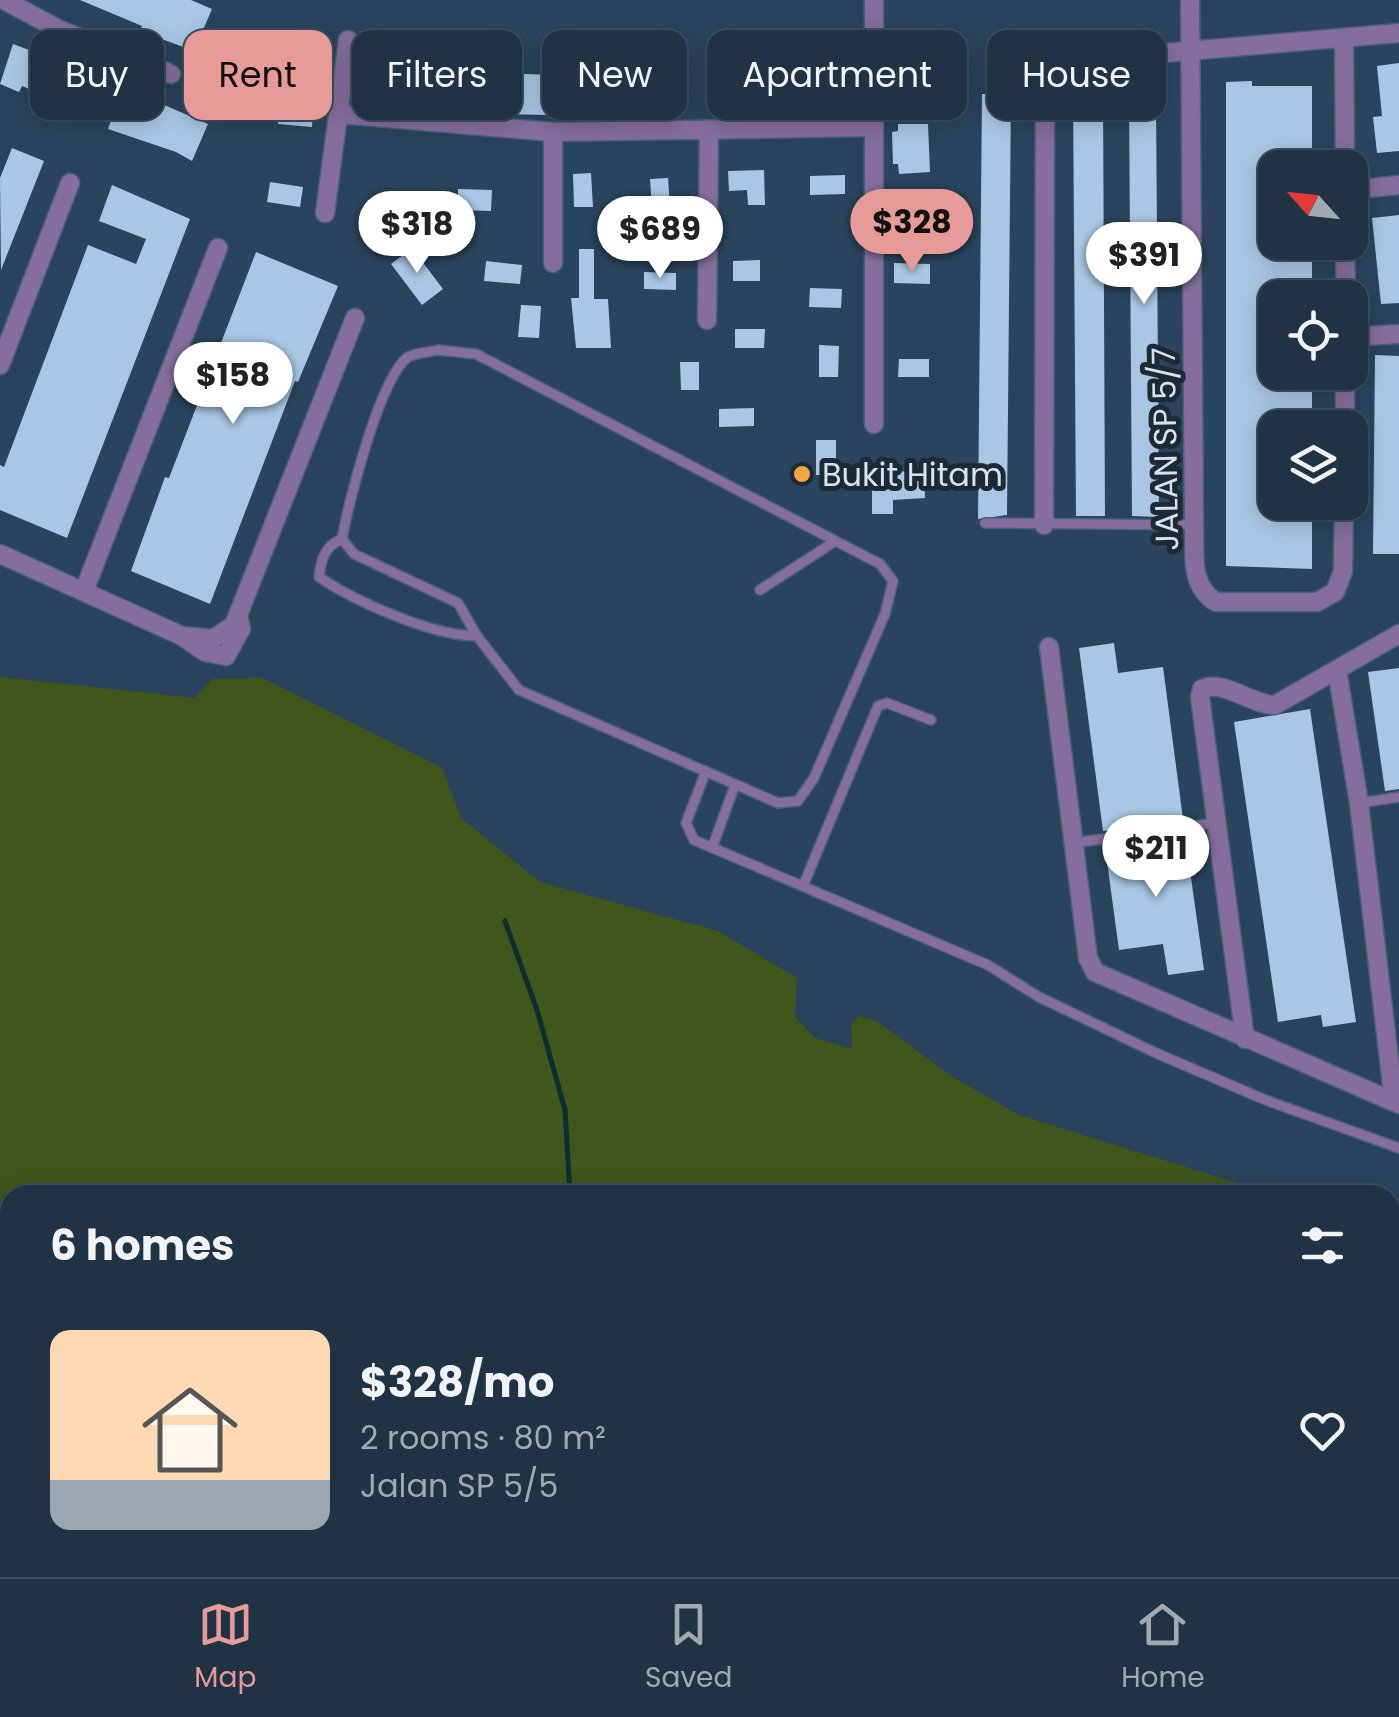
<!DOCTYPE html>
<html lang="en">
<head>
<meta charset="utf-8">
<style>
	body { margin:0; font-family:Poppins,sans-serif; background:#2c3f50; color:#f1f3f6; height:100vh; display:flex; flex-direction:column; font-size:38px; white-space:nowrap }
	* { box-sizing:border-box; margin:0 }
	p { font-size:32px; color:#a1aab3 }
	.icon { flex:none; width:55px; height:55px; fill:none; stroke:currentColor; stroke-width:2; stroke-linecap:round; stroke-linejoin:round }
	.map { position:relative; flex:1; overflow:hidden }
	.drawer { position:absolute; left:0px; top:1185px; width:1400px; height:392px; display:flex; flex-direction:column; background:#1f3345; border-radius:30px 30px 0 0; box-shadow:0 5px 25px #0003,0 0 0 2px #3c4e5e }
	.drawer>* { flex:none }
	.hud { position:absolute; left:30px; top:30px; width:1340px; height:90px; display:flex; gap:20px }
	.needle { width:65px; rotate:297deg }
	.buttons { position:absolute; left:1258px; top:150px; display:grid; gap:20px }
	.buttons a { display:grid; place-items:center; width:110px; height:110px; border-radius:20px; background:#1f3345; box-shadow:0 5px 25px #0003,0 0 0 2px #3c4e5e; font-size:50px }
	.price { position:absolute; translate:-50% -85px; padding:0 22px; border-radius:35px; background:#fff; color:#222; font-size:32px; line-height:65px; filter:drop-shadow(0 2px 5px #0008) }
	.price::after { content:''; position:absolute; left:50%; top:60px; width:30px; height:22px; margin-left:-15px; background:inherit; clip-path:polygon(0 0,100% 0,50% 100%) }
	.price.on { background:#e69b98; color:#111 }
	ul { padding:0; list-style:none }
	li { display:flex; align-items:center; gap:30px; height:250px; padding:0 50px }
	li+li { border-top:2px solid #3c4e5e }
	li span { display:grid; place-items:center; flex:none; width:280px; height:200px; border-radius:20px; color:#555 }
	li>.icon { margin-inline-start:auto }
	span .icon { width:120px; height:120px; fill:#fffc; stroke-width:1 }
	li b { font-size:42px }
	h2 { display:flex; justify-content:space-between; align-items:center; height:120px; padding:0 50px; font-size:42px }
	.chip { padding:0 35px; border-radius:20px; background:#1f3345; box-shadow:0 5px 25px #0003,0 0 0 2px #3c4e5e; font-size:35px; line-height:90px }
	.chip.on { background:#e69b98; color:#111 }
	.dock { display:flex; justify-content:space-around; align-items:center; height:140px; border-top:2px solid #3c4e5e; background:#1f3345; font-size:28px; color:#a1aab3 }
	.dock a { display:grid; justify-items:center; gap:5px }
	.dock .on { color:#e69b98 }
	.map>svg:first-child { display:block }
	.green { fill:#40561b }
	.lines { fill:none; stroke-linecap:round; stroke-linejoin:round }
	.stream { stroke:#0b2f2c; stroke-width:5 }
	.building { fill:#a9c7e4 }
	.service-casing { stroke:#486177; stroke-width:12 }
	.minor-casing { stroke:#486177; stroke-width:21 }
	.service { stroke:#856e9c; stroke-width:9 }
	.minor { stroke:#856e9c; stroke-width:18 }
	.poi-dot { fill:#f4a444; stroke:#1d2934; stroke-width:4 }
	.labels { text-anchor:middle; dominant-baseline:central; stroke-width:10; stroke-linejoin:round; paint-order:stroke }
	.street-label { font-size:32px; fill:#d4e3f2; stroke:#1d2934 }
	.poi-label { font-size:32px; fill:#d4e3f2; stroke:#1d2934; text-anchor:start }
</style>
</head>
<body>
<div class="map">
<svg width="1399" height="1577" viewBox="0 0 1399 1577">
	<rect width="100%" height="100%" fill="#29445c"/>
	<!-- green -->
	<path class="green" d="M0 677 195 698 212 679 262 678 442 768 461 818 540 882 718 931 797 978 795 1017 815 1038 852 1049 851 1026 858 1016 877 1021 951 1076 1019 1115 1276 1195H10V1568H1390V1244L1399 1252V1577H0Z"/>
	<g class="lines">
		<!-- stream -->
		<path class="stream" d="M505 921 537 1010 565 1110 570 1195
			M0 1363 10 1364"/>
	</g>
	<!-- building -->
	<path class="building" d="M80 0H191L212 9 194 51 140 31 142 26Z
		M13 44 96 75 82 112 22 86 19 92 0 84Z
		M282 57 316 61 314 81 280 77Z
		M1399 63V151L1377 153 1373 117 1382 116 1377 66Z
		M397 65 423 67 421 99 395 98Z
		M526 74 555 75 553 115 487 114 486 77Z
		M797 74V116L747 113 746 76Z
		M655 76H673V108L655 109Z
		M1252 81V86H1312V168H1275V242H1312V298H1275V372H1312V428H1275V502H1312V569L1226 566V82Z
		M123 87 208 124 192 161 176 152 108 129Z
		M1073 91H1103L1105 516H1076Z
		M982 94H1011L1007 515 978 519Z
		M1129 98H1156L1159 517 1132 516Z
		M280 108 313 111 312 127 278 124Z
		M898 124H928L930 172 899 174 898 164H893L892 132 898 131Z
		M12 148 44 161 1 270 0 178Z
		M764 170 765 205H748L747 190 729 191 728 171Z
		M591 173 593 207H574L573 174Z
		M845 175V194L810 195V176Z
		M668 178 670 207 652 208 650 179Z
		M270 182 303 187 300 207 267 202Z
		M112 185 190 219 67 538 0 510V465L4 467 88 245 136 264 146 239 99 221Z
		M458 189 492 190 491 211 458 210Z
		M908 203H931L930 234 907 233Z
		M1399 215V303L1381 304 1372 218Z
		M412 248 443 289 422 305 391 264Z
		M579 249H594V299H608L611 348H576L571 298H579Z
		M256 252 338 286 298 382 295 381 210 604 131 571 165 477 169 478Z
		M760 260V281H733V261Z
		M486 261 522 265 520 284 484 281Z
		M894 263 930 264V284L894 283Z
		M644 272 676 273V290L644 289Z
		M810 288 842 289 841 308 809 307Z
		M521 305 541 306 539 338 518 337Z
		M735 329H765L764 348H735Z
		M819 345 839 346 838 377H819Z
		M1375 355 1399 356V554H1373Z
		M899 359H929V377H898Z
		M680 362H699V390H681Z
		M754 408V426L719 427V409Z
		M816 440H836V475H816Z
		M924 471 925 498 893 500V514H872V472Z
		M1114 643 1118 673 1163 667 1183 819 1103 831 1079 648Z
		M1399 668V789L1385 791 1368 672Z
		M1310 709 1356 1022 1323 1027 1321 1015 1278 1022 1234 722Z
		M1185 835 1204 970 1168 975 1163 944 1119 950 1105 847Z"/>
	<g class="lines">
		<!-- service casing -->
		<g class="service-casing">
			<path id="service" d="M438 350 476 354 880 564 893 581 885 614 814 778 798 801 778 803 519 690 477 636 458 603 354 554 342 539C348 504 380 377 408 357 415 353 430 352 438 350Z
				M985 523 1194 525
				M342 539C325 546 321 559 319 577 356 602 433 636 477 636
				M760 590 834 542
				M706 771 686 823 694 840 988 965 1039 997 1156 1053 1268 1101 1399 1148
				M1359 803 1399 797
				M1074 843 1214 823
				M712 848 735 785
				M803 886 878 706 887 703 931 720"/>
		</g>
		<!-- minor casing -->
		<g class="minor-casing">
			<path id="minor" d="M4 0 58 29 171 74
				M874 0V424
				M1190 0 1194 525C1195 553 1189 586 1216 602H1317L1335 592 1343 571 1344 502
				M1344 38 1345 168
				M339 114 553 132 874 127
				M1350 190 1399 185
				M325 213 348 40
				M1345 242 1346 298
				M553 263V132
				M707 320 709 131
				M1350 337 1399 334
				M0 365 70 183
				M1345 428V372
				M1044 525 1045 81 1059 62 1399 33
				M0 554 182 636
				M84 591 218 248
				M238 614 241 629 226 656 205 652 182 636 213 639 234 625 355 318
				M1049 647 1088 958 1095 972 1399 1104
				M1337 670 1359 803 1394 1102
				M1245 1039 1200 697 1202 689C1223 679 1252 705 1275 705L1399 634"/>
		</g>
		<!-- service -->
		<use href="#service" class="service"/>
		<!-- minor -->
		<use href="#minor" class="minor"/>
	</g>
	<!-- markers -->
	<circle class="poi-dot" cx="802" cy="474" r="10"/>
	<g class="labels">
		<!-- street labels -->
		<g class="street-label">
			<text transform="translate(1165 449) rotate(-91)">JALAN SP 5/7</text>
		</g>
		<!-- poi labels -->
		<g class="poi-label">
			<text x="822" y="474">Bukit Hitam</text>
		</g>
	</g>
</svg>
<div class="buttons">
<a><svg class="needle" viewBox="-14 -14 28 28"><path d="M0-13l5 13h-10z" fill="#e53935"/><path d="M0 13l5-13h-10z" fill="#a1aab3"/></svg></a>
<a><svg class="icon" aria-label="locate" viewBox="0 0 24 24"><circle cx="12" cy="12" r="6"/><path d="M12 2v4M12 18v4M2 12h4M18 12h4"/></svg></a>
<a><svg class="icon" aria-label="layers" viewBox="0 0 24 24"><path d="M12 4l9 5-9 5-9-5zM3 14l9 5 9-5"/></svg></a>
</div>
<b class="price on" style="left:912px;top:274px">$328</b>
<b class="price" style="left:417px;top:276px">$318</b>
<b class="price" style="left:660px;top:281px">$689</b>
<b class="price" style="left:1144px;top:307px">$391</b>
<b class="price" style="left:233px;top:427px">$158</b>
<b class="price" style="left:1156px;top:900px">$211</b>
<div class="hud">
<a class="chip">Buy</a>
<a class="chip on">Rent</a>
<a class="chip">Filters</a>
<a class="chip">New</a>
<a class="chip">Apartment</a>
<a class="chip">House</a>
</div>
<section class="drawer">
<h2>6 homes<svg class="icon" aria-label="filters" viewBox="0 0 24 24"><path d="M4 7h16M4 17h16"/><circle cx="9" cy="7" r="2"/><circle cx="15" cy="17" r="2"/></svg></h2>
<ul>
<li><span style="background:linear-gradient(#ffd9b3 75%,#9aa5b1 0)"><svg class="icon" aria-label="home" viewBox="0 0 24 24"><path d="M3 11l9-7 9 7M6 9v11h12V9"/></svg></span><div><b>$328/mo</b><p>2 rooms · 80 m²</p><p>Jalan SP 5/5</p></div><svg class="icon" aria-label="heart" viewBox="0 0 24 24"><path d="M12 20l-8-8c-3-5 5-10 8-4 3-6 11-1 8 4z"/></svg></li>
</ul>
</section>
</div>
<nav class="dock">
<a class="on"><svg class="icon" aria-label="map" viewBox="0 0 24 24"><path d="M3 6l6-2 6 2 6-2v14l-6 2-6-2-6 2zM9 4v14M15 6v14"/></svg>Map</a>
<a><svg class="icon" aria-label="saved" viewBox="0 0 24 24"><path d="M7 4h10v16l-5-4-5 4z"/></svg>Saved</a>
<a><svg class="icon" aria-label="home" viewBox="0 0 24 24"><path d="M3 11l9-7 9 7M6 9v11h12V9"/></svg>Home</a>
</nav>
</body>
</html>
